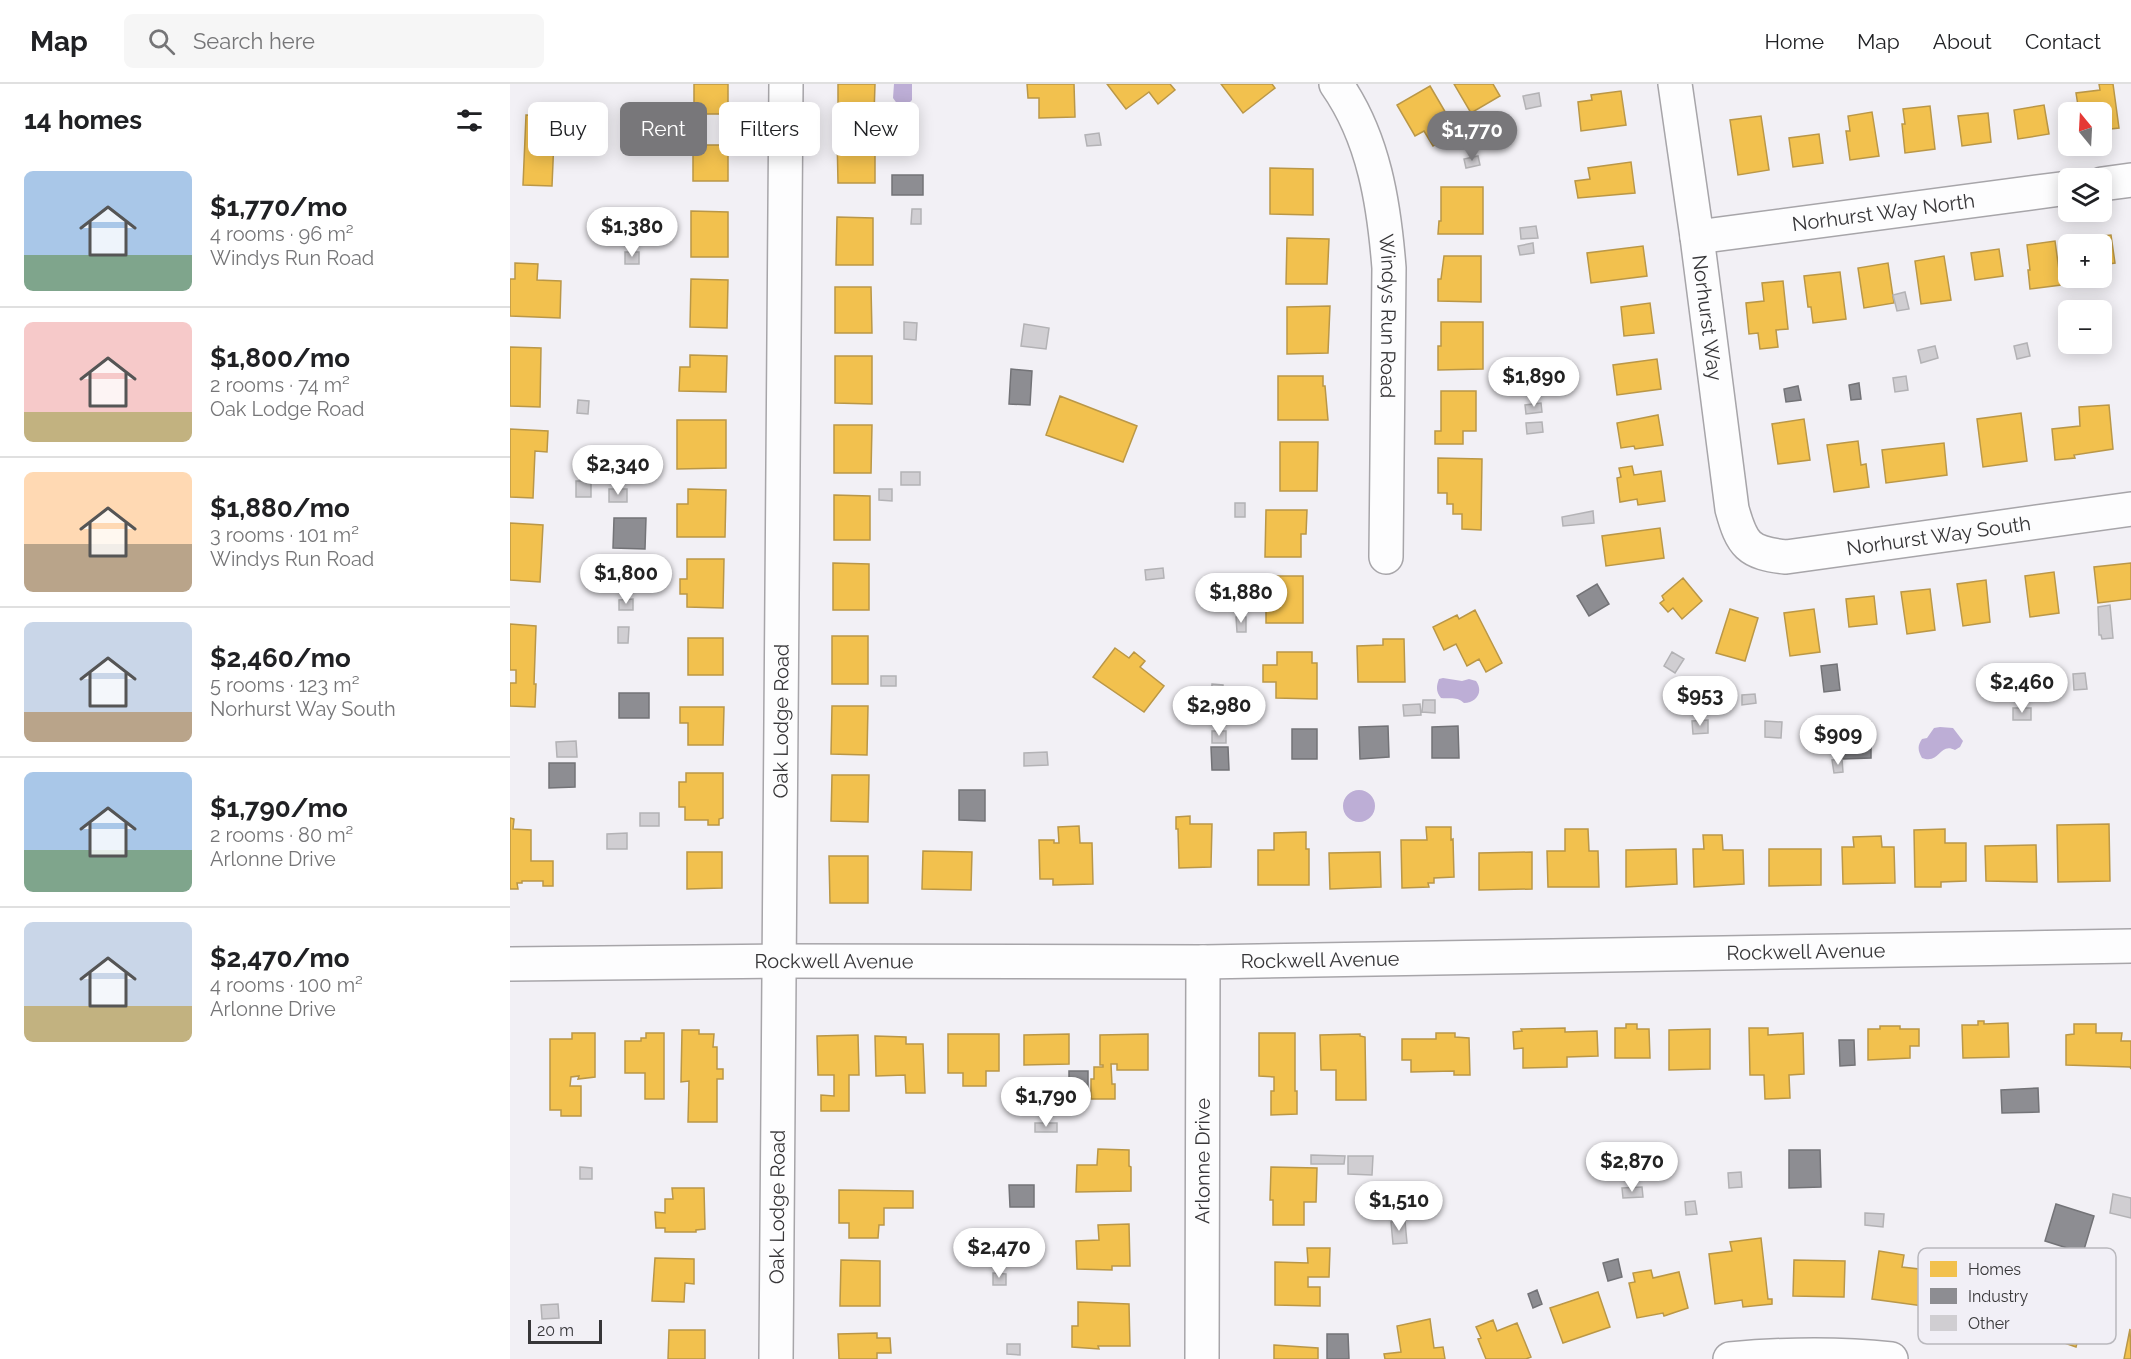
<!DOCTYPE html>
<html lang="en">
<head>
<meta charset="utf-8">
<style>
	body { margin:0; font-family:Raleway,sans-serif; background:#f6f6f6; color:#202124; height:100vh; display:flex; flex-direction:column; font-size:22px; white-space:nowrap }
	* { box-sizing:border-box; margin:0 }
	p { font-size:20px; color:#757577 }
	.icon { flex:none; width:33px; height:33px; fill:none; stroke:currentColor; stroke-width:2; stroke-linecap:round; stroke-linejoin:round }
	.map { position:relative; flex:1; overflow:hidden }
	.panel { display:flex; flex-direction:column; background:#fff; width:510px }
	.panel>* { flex:none }
	.banner { position:absolute; left:18px; top:18px; width:570px; height:54px; display:flex; gap:12px }
	.needle { width:39px; rotate:342deg }
	.buttons { position:absolute; left:1548px; top:18px; display:grid; gap:12px }
	.buttons a { display:grid; place-items:center; width:54px; height:54px; border-radius:9px; background:#fff; box-shadow:0 3px 15px #0003; font-size:30px }
	.scale { position:absolute; left:18px; bottom:15px; width:74px; box-sizing:border-box; padding-left:6px; border:3px solid #373638; border-top:0; font-size:16px; line-height:21px; white-space:nowrap; color:#373638; -webkit-text-stroke:4px #f1eff6; paint-order:stroke }
	.price { position:absolute; translate:-50% -51px; padding:0 14px; border-radius:21px; background:#fff; color:#222; font-size:20px; line-height:39px; filter:drop-shadow(0 2px 3px #0008) }
	.price::after { content:''; position:absolute; left:50%; top:36px; width:18px; height:14px; margin-left:-9px; background:inherit; clip-path:polygon(0 0,100% 0,50% 100%) }
	.price.active { background:#78777a; color:#fff }
	ul { padding:0; list-style:none }
	li { display:flex; align-items:center; gap:18px; height:150px; padding:0 24px }
	li+li { border-top:2px solid #e0e0e0 }
	li span { display:grid; place-items:center; flex:none; width:168px; height:120px; border-radius:9px; color:#555 }
	li>.icon { margin-inline-start:auto }
	span .icon { width:72px; height:72px; fill:#fffc; stroke-width:1 }
	li b { font-size:26px }
	h2 { display:flex; justify-content:space-between; align-items:center; height:72px; padding:0 24px; font-size:26px }
	.pill { padding:0 21px; border-radius:9px; background:#fff; box-shadow:0 3px 15px #0003; font-size:21px; line-height:54px }
	.pill.active { background:#78777a; color:#fff }
	header { display:flex; align-items:center; gap:36px; box-sizing:border-box; height:84px; padding:0 30px; background:#fff; border-bottom:2px solid #e0e0e0 }
	header strong { font-size:28px }
	nav { display:flex; gap:33px; margin-inline-start:auto; font-size:21px }
	.search { width:420px; height:54px; background:#f6f6f6; display:flex; align-items:center; gap:15px; box-sizing:border-box; padding:0 21px; border-radius:9px; color:#757577; font-size:22px }
	main { display:flex; flex:1; min-height:0 }
	.map>svg:first-child { display:block }
	.water { fill:#bdaed6 }
	.homes { fill:#f2c14e; stroke:#ba9747; stroke-width:1.5 }
	.industry { fill:#8d8d92; stroke:#737377; stroke-width:1.5 }
	.building { fill:#d0ced2; stroke:#b3b2b5; stroke-width:1.5 }
	.lines { fill:none; stroke-linecap:round; stroke-linejoin:round }
	.minor-casing { stroke:#a7a5a9; stroke-width:36 }
	.minor { stroke:#fdfdfe; stroke-width:33 }
	.labels { text-anchor:middle; dominant-baseline:central; stroke-width:6; stroke-linejoin:round; paint-order:stroke }
	.street-label { font-size:20px; fill:#373638; stroke:#f1eff6 }
	.key { fill:#f1eff6; stroke:#b9b8bd; stroke-width:1.5 }
	.key-label { font-size:16px; fill:#373638 }
</style>
</head>
<body>
<header>
<strong>Map</strong>
<div class="search"><svg class="icon" aria-label="search" viewBox="0 0 24 24"><circle cx="10" cy="10" r="6"/><path d="M15 15l6 6"/></svg>Search here</div>
<nav><a>Home</a><a>Map</a><a>About</a><a>Contact</a></nav>
</header>
<main>
<section class="panel">
<h2>14 homes<svg class="icon" aria-label="filters" viewBox="0 0 24 24"><path d="M4 7h16M4 17h16"/><circle cx="9" cy="7" r="2"/><circle cx="15" cy="17" r="2"/></svg></h2>
<ul>
<li><span style="background:linear-gradient(#a9c7e8 70%,#7fa58c 0)"><svg class="icon" aria-label="home" viewBox="0 0 24 24"><path d="M3 11l9-7 9 7M6 9v11h12V9"/></svg></span><div><b>$1,770/mo</b><p>4 rooms · 96 m²</p><p>Windys Run Road</p></div></li>
<li><span style="background:linear-gradient(#f6c9c9 75%,#c2b280 0)"><svg class="icon" aria-label="home" viewBox="0 0 24 24"><path d="M3 11l9-7 9 7M6 9v11h12V9"/></svg></span><div><b>$1,800/mo</b><p>2 rooms · 74 m²</p><p>Oak Lodge Road</p></div></li>
<li><span style="background:linear-gradient(#ffd9b3 60%,#b9a48a 0)"><svg class="icon" aria-label="home" viewBox="0 0 24 24"><path d="M3 11l9-7 9 7M6 9v11h12V9"/></svg></span><div><b>$1,880/mo</b><p>3 rooms · 101 m²</p><p>Windys Run Road</p></div></li>
<li><span style="background:linear-gradient(#c9d6e8 75%,#b9a48a 0)"><svg class="icon" aria-label="home" viewBox="0 0 24 24"><path d="M3 11l9-7 9 7M6 9v11h12V9"/></svg></span><div><b>$2,460/mo</b><p>5 rooms · 123 m²</p><p>Norhurst Way South</p></div></li>
<li><span style="background:linear-gradient(#a9c7e8 65%,#7fa58c 0)"><svg class="icon" aria-label="home" viewBox="0 0 24 24"><path d="M3 11l9-7 9 7M6 9v11h12V9"/></svg></span><div><b>$1,790/mo</b><p>2 rooms · 80 m²</p><p>Arlonne Drive</p></div></li>
<li><span style="background:linear-gradient(#c9d6e8 70%,#c2b280 0)"><svg class="icon" aria-label="home" viewBox="0 0 24 24"><path d="M3 11l9-7 9 7M6 9v11h12V9"/></svg></span><div><b>$2,470/mo</b><p>4 rooms · 100 m²</p><p>Arlonne Drive</p></div></li>
</ul>
</section>
<div class="map">
<svg width="1621" height="1275" viewBox="0 0 1621 1275">
	<rect width="100%" height="100%" fill="#f2f0f5"/>
	<!-- water -->
	<path class="water" d="M384 0H402V16L396 22 388 21 383 14Z
		M933 594 952 597 959 595 966 597C974 608 966 619 954 619 947 612 940 615 931 614 926 608 926 603 929 595Z
		M1430 643 1443 644 1453 657 1450 663 1445 666C1429 658 1430 681 1412 674 1408 667 1407 662 1412 655L1417 654 1424 644Z
		M833 722a16 16 0 1 1 32 0a16 16 0 1 1-32 0Z"/>
	<!-- homes -->
	<path class="homes" d="M184 0H218V30H184Z
		M328 0H365L364 31H328Z
		M517 0H564L565 33 529 34V14H518Z
		M597 0H660L665 6 648 20 639 8 616 25Z
		M711 0H762L765 4 733 29Z
		M944 0H983L990 12 961 29Z
		M1589 0H1603L1609 44 1592 46V28H1569L1566 9 1590 6Z
		M920 2 947 48 923 62 914 47 905 52 887 21Z
		M1111 7 1116 41 1071 47 1068 18 1082 16 1081 11Z
		M1534 21 1539 50 1508 55 1504 26Z
		M1420 22 1425 65 1395 69 1392 40H1395L1393 25Z
		M1362 28 1369 72 1340 76 1336 47H1340L1338 32Z
		M1478 29 1481 58 1452 62 1448 32Z
		M16 31 45 32 42 102 13 101Z
		M1251 32 1259 86 1228 91 1220 36Z
		M1309 50 1313 79 1283 83 1279 54Z
		M327 51H365V99H328Z
		M183 61H218V97H183Z
		M1121 78 1125 109 1068 114 1065 97 1080 95 1078 84Z
		M760 84 803 85V131L760 130Z
		M931 103H973V150H928L929 137H931Z
		M181 127 218 128V173H181Z
		M327 133 363 134V181H326Z
		M1601 151 1605 179 1592 181V160H1574L1573 154Z
		M777 154 819 155 817 200H776Z
		M1545 157 1551 201 1520 205 1518 186H1520L1517 161Z
		M1133 162 1137 192 1081 199 1077 169Z
		M1489 165 1493 192 1465 196 1461 169Z
		M934 172H971V218L928 217V195H931Z
		M1434 172 1441 216 1411 220 1405 177Z
		M5 179 28 180 27 196 51 197 50 234 0 232V195H5Z
		M1378 179 1384 219 1354 224 1348 184Z
		M1330 188 1336 235 1303 239 1301 223H1298L1294 192Z
		M181 195 218 196 217 244 180 243Z
		M1273 197 1278 245 1266 246 1268 263 1250 265 1248 249 1239 250 1236 219 1254 217 1252 199Z
		M325 203H361L362 249H325Z
		M1140 219 1144 249 1114 252 1111 223Z
		M820 222 818 269 777 270V223Z
		M931 238H973V285L928 286V262H931Z
		M0 263 31 264 30 323 0 322Z
		M180 271 217 272 216 308 169 307 170 283H180Z
		M325 272H362V320L325 319Z
		M1147 275 1151 305 1107 311 1103 281Z
		M768 292H813V302H815L818 336H768Z
		M931 307H966V347H953V360H925V347H931Z
		M550 312 627 342 613 378 536 351Z
		M1599 321 1603 365 1564 371 1565 374 1545 376 1542 345 1570 342 1569 323Z
		M1511 329 1517 377 1473 383 1467 335Z
		M1148 331 1153 361 1125 365 1124 362 1111 364 1107 339Z
		M1294 335 1300 376 1268 380 1262 340Z
		M167 336H216V384L167 385Z
		M324 341H362L361 389H324Z
		M0 345 38 347 37 368 25 367 23 414 0 413Z
		M1348 357 1351 381 1356 380 1359 403 1324 408 1317 361Z
		M770 358H808L807 407H770Z
		M1434 359 1437 391 1376 399 1372 366Z
		M928 374 972 375 971 446 952 445V430H943V420H937V409H928Z
		M1122 382 1124 391 1151 387 1155 417 1128 421 1127 415 1110 418 1107 394 1111 393 1109 384Z
		M178 405 216 406 215 453H167V420H178Z
		M324 411 360 412V456H324Z
		M756 426H797L796 450H791V473H755Z
		M0 439 33 441 30 498 0 496Z
		M1150 444 1154 474 1096 482 1092 452Z
		M177 475H214L213 524 177 523V510H170V495H177Z
		M323 479 359 480V526H323Z
		M1621 479V515L1588 519 1584 483Z
		M1544 488 1549 529 1520 533 1515 492Z
		M743 492H793V539H756V518H743Z
		M1173 494 1192 517 1172 535 1163 524 1158 528 1150 519 1154 516 1152 512Z
		M1476 496 1480 538 1453 542 1447 500Z
		M1420 505 1425 546 1397 550 1391 508Z
		M1364 512 1367 540 1339 543 1336 515Z
		M1220 525 1248 534 1235 577 1206 569Z
		M1304 525 1310 568 1280 572 1274 529Z
		M965 526 992 579 976 588 969 575 957 582 946 560 934 566 923 543 947 531 949 535Z
		M0 540 26 542 24 600H26L25 623 0 622V599H6V586H0Z
		M322 552H358V600H322Z
		M178 554H213V591H178Z
		M873 555H894L895 598H848L847 562 873 561Z
		M605 564 619 574 624 568 635 577 630 583 654 602 634 628 583 593Z
		M767 568H802V579H807V615L766 614V598H753V581H767Z
		M322 622H358L357 671 321 670Z
		M170 623H214L213 661H178V639H170Z
		M176 689H213V734L209 735V741H198V736H175V723H169V698H176Z
		M322 691H359L358 738 321 737Z
		M680 732V740H702L701 783 669 784 668 745H666V733Z
		M0 734 4 735 3 745 21 746V777H43V802H33V797H12V799H7L8 805H0Z
		M1599 740 1600 797 1548 798 1547 741Z
		M569 742 570 759H582L583 800 543 801V795H530L529 756H544V759H549L548 743Z
		M916 743H941V756L943 755 944 793 924 794V799H918L919 803 892 804 891 756H917Z
		M1055 745H1078L1079 767H1088L1089 803H1038L1037 767H1055Z
		M1435 745V759H1456V797L1431 798V803H1405L1404 746Z
		M796 748V765H799V801H748V766H764V749Z
		M1193 751H1212L1213 766H1233L1234 800 1184 803 1183 765H1194Z
		M1371 752 1372 763H1384L1385 799 1333 800 1332 763H1344L1343 753Z
		M1526 761 1527 798 1476 797 1475 762Z
		M1166 765 1167 800 1116 803V766Z
		M1259 765H1311V801L1259 802Z
		M413 767 462 768 461 806 412 805Z
		M177 768H212V804L177 805Z
		M870 768 871 803 820 805 819 769Z
		M1022 768V805L969 806V769Z
		M319 772H358V819H320Z
		M1468 937H1474V940L1498 939 1499 973 1453 974 1452 941H1468Z
		M1116 940H1127V945H1139L1140 974H1105V944H1116Z
		M1564 940H1586V949H1612L1611 957H1621V985L1620 983 1556 981V951L1564 950Z
		M1370 942H1390V945H1409V962H1400V974L1358 976V945H1370Z
		M1055 944V948L1087 947 1088 972 1057 973V983L1013 984V964L1004 965 1003 948 1012 947 1011 945Z
		M1239 944H1258V951L1293 949 1294 990 1279 991 1280 1014 1255 1015 1254 991H1240Z
		M1200 945V985L1159 986V946Z
		M172 946H189V950H204L203 963H207V985H213V995H207V1038H178L179 997 171 998Z
		M62 949H85V993L68 995 69 992 61 993 60 1002H71V1032H51V1026H40V955H62Z
		M136 949H154V1015H135V989H115V957H131V954H136Z
		M749 949H785V1007H787V1030L761 1031V1007H764V993L749 992Z
		M926 949H945V953L959 954 960 991H944V987L901 988V976H892V955H926Z
		M438 950H489V987H476V1002H453V989H438Z
		M559 950V980L514 981V951Z
		M638 950V986H607V980H601L602 1000H605V1015H581V995H584V983H593V981H590V951Z
		M850 950V952L855 953 856 1016H826V986H811L810 951Z
		M348 951 349 991H339V1027H311V1011L324 1012V991H308L307 952Z
		M365 952 396 953V960H413L415 1009H396L395 991 366 992Z
		M588 1065 619 1066V1082L621 1083V1107L566 1108 567 1081H587Z
		M761 1083 807 1084 806 1118H794V1141H763V1116H760Z
		M162 1104H194L195 1145 186 1146V1148H155V1144H146L145 1128 155 1129V1115H163Z
		M329 1106 403 1107V1124H374V1141H369L368 1154H339V1139H329Z
		M619 1140 620 1182H602V1186L567 1185 566 1157 589 1156 588 1141Z
		M1251 1154 1258 1215H1262V1220L1233 1223 1232 1216 1205 1220 1199 1170 1222 1167 1220 1158Z
		M797 1164H820L819 1193H798V1203H810V1222L765 1221V1178L798 1179Z
		M1369 1167 1394 1171 1392 1183 1418 1186 1413 1222 1362 1215Z
		M145 1174 184 1175V1200L175 1199 174 1218 142 1217Z
		M331 1176 370 1177V1222H330Z
		M1284 1176 1335 1177 1334 1213 1283 1212Z
		M1141 1186 1143 1194 1169 1188 1178 1224 1154 1232 1153 1229 1127 1234 1119 1199 1125 1198 1123 1189Z
		M1088 1208 1100 1243 1053 1259 1040 1224Z
		M568 1218 619 1220 620 1262H588L589 1265 562 1263V1242H568Z
		M1535 1218 1575 1229 1566 1263 1526 1249Z
		M920 1235 924 1264 933 1263 935 1275H875L874 1270 891 1268 887 1242Z
		M983 1236 987 1247 1007 1239 1021 1273 1016 1275H976L968 1255 971 1254 966 1243Z
		M1620 1245 1621 1275H1614Z
		M159 1246H195V1275H158Z
		M367 1249V1254H380L381 1269H367V1275H329L328 1250Z
		M764 1261 808 1264V1275H764Z"/>
	<!-- industry -->
	<path class="industry" d="M382 91H413V111H382Z
		M501 285 522 287 520 321 499 320Z
		M1349 299 1351 315 1341 316 1339 301Z
		M1288 302 1291 316 1276 318 1274 305Z
		M104 434H136L135 465 103 464Z
		M1087 500 1099 520 1079 532 1067 512Z
		M1327 580 1330 606 1314 608 1311 582Z
		M109 609H139V634H109Z
		M1361 638V674L1332 675 1331 639Z
		M878 642 879 673 850 675 849 643Z
		M948 642 949 674H922V643Z
		M782 645H807V675H782Z
		M701 663H718L719 686H702Z
		M39 679H65V703L39 704Z
		M449 706H475V737L449 736Z
		M1329 956H1344L1345 981 1330 982Z
		M559 987H578V1020H559Z
		M1528 1004 1529 1028 1492 1029 1491 1006Z
		M1279 1066H1310L1311 1103 1279 1104Z
		M499 1101H524V1123H500Z
		M1546 1120 1584 1132 1573 1169 1535 1157Z
		M1108 1175 1112 1193 1098 1197 1093 1179Z
		M1027 1206 1032 1220 1023 1224 1018 1210Z
		M817 1250H838L839 1275H817Z"/>
	<!-- building -->
	<path class="building" d="M1029 9 1031 22 1016 25 1013 12Z
		M589 49 591 61 577 62 575 51Z
		M968 72 970 81 956 84 954 75Z
		M402 125H411V140H401Z
		M1026 142 1028 154 1011 155 1010 144Z
		M1023 159 1024 169 1010 171 1008 162Z
		M115 168H129V180H115Z
		M1395 208 1399 225 1387 227 1383 211Z
		M394 238 407 239 406 256 394 255Z
		M514 240 539 244 536 265 511 262Z
		M1517 259 1520 272 1507 275 1504 262Z
		M1425 262 1428 274 1411 279 1408 266Z
		M1396 292 1398 306 1385 308 1383 294Z
		M68 316 79 317 78 330 67 329Z
		M1031 319 1032 328 1016 330 1015 321Z
		M1032 338 1033 348 1017 350 1016 339Z
		M391 388H410V401H391Z
		M66 397H81V413H66Z
		M99 405H117V418H99Z
		M369 405H382V417L369 416Z
		M725 419H735V433H725Z
		M1083 427 1084 439 1053 442 1052 433Z
		M653 484 654 494 636 496 635 486Z
		M123 515V526H109V516Z
		M1600 521 1603 554 1592 555 1591 551H1589L1588 523Z
		M726 533H736V548H727Z
		M108 543H119L118 559H108Z
		M1162 568 1174 575 1165 589 1154 582Z
		M1575 589 1577 605 1564 606 1563 590Z
		M371 592H386V602H371Z
		M702 600 713 601 712 622H701Z
		M725 610H735V622H725Z
		M1245 610 1246 619 1232 621V611Z
		M913 616H925V629L912 628Z
		M910 620 911 631 894 632 893 621Z
		M1503 624H1521V636H1503Z
		M1198 636V649L1183 650 1182 637Z
		M1255 637 1272 638 1271 654 1255 653Z
		M702 647H716V659H702Z
		M66 657 67 673H47L46 658Z
		M537 668 538 681 514 682V669Z
		M1332 675 1333 688 1324 689 1322 676Z
		M130 729H149V742H130Z
		M117 749V765H97V750Z
		M525 1039H547V1048H525Z
		M801 1071 835 1072 834 1080H801Z
		M838 1072H863L862 1091 838 1090Z
		M70 1083 82 1084V1095H70Z
		M1231 1088 1232 1103 1219 1104 1218 1089Z
		M1132 1103 1133 1113 1113 1114 1112 1104Z
		M1603 1110 1621 1114V1134L1600 1129Z
		M1185 1117 1187 1130 1176 1131 1175 1118Z
		M1355 1129 1374 1130 1373 1143 1355 1141Z
		M895 1137 897 1159 883 1160 881 1138Z
		M509 1157 510 1174 498 1175 496 1158Z
		M483 1189 496 1190V1201H483Z
		M48 1220 49 1234 32 1235 31 1221Z
		M497 1260H510V1271L497 1270Z"/>
	<g class="lines">
		<!-- minor casing -->
		<g class="minor-casing">
			<g id="minor">
				<path id="s1" d="M826 0C864 54 874 120 879 184L876 473"/>
				<path id="s2" d="M1165 0 1187 153 1222 425C1232 461 1238 469 1276 473L1621 425"/>
				<path d="M1592 100 1621 96"/>
				<path id="s3" d="M1187 153 1558 104"/>
				<path id="s4" d="M0 880 268 877 693 878 1621 862"/>
				<path id="s5" d="M266 1275 276 0"/>
				<path id="s6" d="M692 1275 693 878"/>
				<path d="M1220 1275C1274 1270 1328 1269 1381 1275"/>
			</g>
		</g>
		<!-- minor -->
		<use href="#minor" class="minor"/>
	</g>
	<g class="labels">
		<!-- street labels -->
		<g class="street-label">
			<text stroke="none"><textPath href="#s3" startOffset="188">Norhurst Way North</textPath></text>
			<text stroke="none"><textPath href="#s1" startOffset="242">Windys Run Road</textPath></text>
			<text stroke="none"><textPath href="#s2" startOffset="236">Norhurst Way</textPath></text>
			<text stroke="none"><textPath href="#s2" startOffset="663">Norhurst Way South</textPath></text>
			<text stroke="none"><textPath href="#s5" startOffset="638">Oak Lodge Road</textPath></text>
			<text stroke="none"><textPath href="#s4" startOffset="1296">Rockwell Avenue</textPath></text>
			<text stroke="none"><textPath href="#s4" startOffset="810">Rockwell Avenue</textPath></text>
			<text stroke="none"><textPath href="#s4" startOffset="324">Rockwell Avenue</textPath></text>
			<text stroke="none"><textPath href="#s6" startOffset="198">Arlonne Drive</textPath></text>
			<text stroke="none"><textPath href="#s5" startOffset="152">Oak Lodge Road</textPath></text>
		</g>
	</g>
	<!-- legend -->
	<rect x="1408" y="1164" width="198" height="96" rx="9" class="key"/>
	<rect x="1420" y="1177" width="27" height="16" fill="#f2c14e"/>
	<rect x="1420" y="1204" width="27" height="16" fill="#8d8d92"/>
	<rect x="1420" y="1231" width="27" height="16" fill="#d0ced2"/>
	<g class="key-label">
		<text x="1458" y="1191">Homes</text>
		<text x="1458" y="1218">Industry</text>
		<text x="1458" y="1245">Other</text>
	</g>
</svg>
<div class="buttons">
<a><svg class="needle" viewBox="-14 -14 28 28"><path d="M0-13l5 13h-10z" fill="#e53935"/><path d="M0 13l5-13h-10z" fill="#757577"/></svg></a>
<a><svg class="icon" aria-label="layers" viewBox="0 0 24 24"><path d="M12 4l9 5-9 5-9-5zM3 14l9 5 9-5"/></svg></a>
<a>+</a>
<a>−</a>
</div>
<div class="scale">20 m</div>
<b class="price active" style="left:962px;top:78px">$1,770</b>
<b class="price" style="left:122px;top:174px">$1,380</b>
<b class="price" style="left:1024px;top:324px">$1,890</b>
<b class="price" style="left:108px;top:412px">$2,340</b>
<b class="price" style="left:116px;top:521px">$1,800</b>
<b class="price" style="left:731px;top:540px">$1,880</b>
<b class="price" style="left:1512px;top:630px">$2,460</b>
<b class="price" style="left:1190px;top:643px">$953</b>
<b class="price" style="left:709px;top:653px">$2,980</b>
<b class="price" style="left:1328px;top:682px">$909</b>
<b class="price" style="left:536px;top:1044px">$1,790</b>
<b class="price" style="left:1122px;top:1109px">$2,870</b>
<b class="price" style="left:889px;top:1148px">$1,510</b>
<b class="price" style="left:489px;top:1195px">$2,470</b>
<div class="banner">
<a class="pill">Buy</a>
<a class="pill active">Rent</a>
<a class="pill">Filters</a>
<a class="pill">New</a>
</div>
</div>
</main>
</body>
</html>
